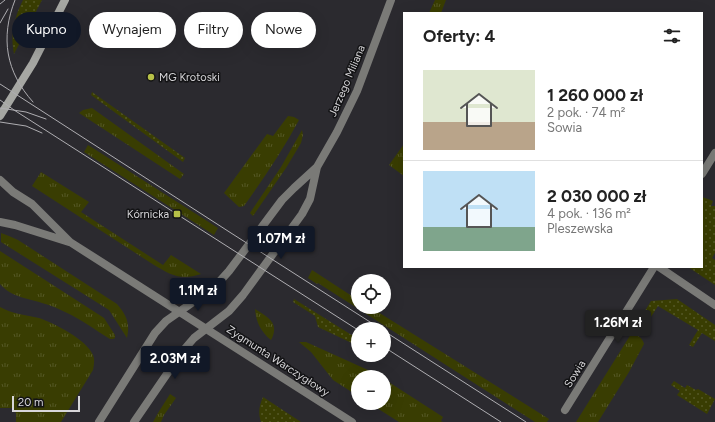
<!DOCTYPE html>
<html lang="pl">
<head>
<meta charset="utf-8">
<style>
	body { margin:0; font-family:Figtree,sans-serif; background:#f6f6f6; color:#222; height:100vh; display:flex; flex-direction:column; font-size:15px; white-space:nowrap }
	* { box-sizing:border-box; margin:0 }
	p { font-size:13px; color:#767676 }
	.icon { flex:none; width:22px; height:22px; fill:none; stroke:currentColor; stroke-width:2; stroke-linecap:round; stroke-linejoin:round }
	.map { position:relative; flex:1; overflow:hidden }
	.panel { position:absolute; left:403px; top:12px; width:300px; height:256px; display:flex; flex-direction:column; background:#fff; border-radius:0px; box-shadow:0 4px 16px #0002 }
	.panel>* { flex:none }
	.guide { position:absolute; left:12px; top:12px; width:331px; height:36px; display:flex; gap:8px }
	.buttons { position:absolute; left:351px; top:274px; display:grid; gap:8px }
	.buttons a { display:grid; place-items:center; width:40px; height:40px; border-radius:50%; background:#fff; box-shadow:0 4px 16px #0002; font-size:20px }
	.scale { position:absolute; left:12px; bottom:10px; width:68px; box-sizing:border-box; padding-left:4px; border:2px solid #d7d6d9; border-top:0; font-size:11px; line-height:14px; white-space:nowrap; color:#d7d6d9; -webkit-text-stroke:3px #131315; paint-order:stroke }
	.price { position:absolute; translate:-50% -34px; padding:0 9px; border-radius:4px; background:#111827; color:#fff; font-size:13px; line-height:26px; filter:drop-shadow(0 1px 2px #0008) }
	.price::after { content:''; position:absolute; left:50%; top:24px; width:12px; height:9px; margin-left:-6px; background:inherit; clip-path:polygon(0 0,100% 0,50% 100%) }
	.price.current { background:#222; color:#fff }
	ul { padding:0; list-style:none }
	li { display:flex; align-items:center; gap:12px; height:100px; padding:0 20px }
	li+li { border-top:1px solid #e0e0e0 }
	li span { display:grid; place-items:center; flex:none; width:112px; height:80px; border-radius:0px; color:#555 }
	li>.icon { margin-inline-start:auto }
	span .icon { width:48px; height:48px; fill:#fffc; stroke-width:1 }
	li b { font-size:17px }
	h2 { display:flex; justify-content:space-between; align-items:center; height:48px; padding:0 20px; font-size:17px }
	.pill { padding:0 14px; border-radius:18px; background:#fff; box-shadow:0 4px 16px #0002; font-size:14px; line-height:36px }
	.pill.current { background:#111827; color:#fff }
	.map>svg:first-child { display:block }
	.grass { fill:url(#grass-tufts) }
	.park { fill:url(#park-dots) }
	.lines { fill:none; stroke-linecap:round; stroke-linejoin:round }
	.street { stroke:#7a7a77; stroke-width:8 }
	.secondary { stroke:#a6a7a3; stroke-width:8 }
	.tram { stroke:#afaeb2; stroke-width:1 }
	.poi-dot { fill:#b7c148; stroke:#131315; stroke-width:1.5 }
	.labels { text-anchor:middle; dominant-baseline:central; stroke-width:3; stroke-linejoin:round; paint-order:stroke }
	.poi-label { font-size:11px; fill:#d7d6d9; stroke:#131315; text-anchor:start }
	.street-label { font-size:11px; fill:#d7d6d9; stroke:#131315 }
</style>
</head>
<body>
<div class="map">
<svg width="715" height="422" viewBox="0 0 715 422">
	<defs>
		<pattern id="grass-tufts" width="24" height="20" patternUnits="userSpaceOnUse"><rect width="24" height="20" fill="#393d02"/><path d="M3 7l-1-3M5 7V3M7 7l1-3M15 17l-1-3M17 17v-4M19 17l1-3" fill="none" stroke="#555826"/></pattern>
		<pattern id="park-dots" width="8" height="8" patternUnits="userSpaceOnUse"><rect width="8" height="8" fill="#393d02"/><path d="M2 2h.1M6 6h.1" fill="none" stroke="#555826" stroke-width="1.8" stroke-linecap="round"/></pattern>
	</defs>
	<rect width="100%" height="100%" fill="#2b2a2f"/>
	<!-- grass -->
	<path class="grass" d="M435 0H446L441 13H429Z
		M92 108 184 174 180 179 79 113 83 110Z
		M288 116 294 117 299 120C283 150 264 178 244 206L239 207 224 193 267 134 273 136Z
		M302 130 303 135 301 143 286 168 253 216 250 213 281 167Z
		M404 144V176L389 165Z
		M88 145 218 228 214 235 84 152Z
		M41 172 89 202 81 212 163 265 171 255 201 274C181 281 171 275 154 265L32 186Z
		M1 233 9 236 18 240 117 304C127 316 130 323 127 338L109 310 1 242Z
		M0 251 101 316 104 318 115 335V338L113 339H110C95 330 81 319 65 312 57 308 50 305 42 303 27 298 11 297 0 284Z
		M312 270 358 300V307H370L549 419 547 422H535L318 283 317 284 308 278Z
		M0 307C12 314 26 315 39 318 54 323 87 340 93 355 95 360 94 365 93 370L61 422H16V413L12 408H0Z
		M255 309C268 317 280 323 271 340 261 332 256 322 255 309Z
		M631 334C638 335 642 337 644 344L629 372 598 422H576Z
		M299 342H306L368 370 381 377H358V396L333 380 311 352Z
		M384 379 443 417 441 421 443 422H399L369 403H384Z
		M170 394 176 398 164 415 161 422H153L158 413Z"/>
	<!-- park -->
	<path class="park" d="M23 0H42L14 54C10 35 14 18 23 0Z
		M92 92 185 158 183 162 91 95Z
		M702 197 708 199 713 201 711 206H715V253L712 258 715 260V285L688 267H702V219L703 217 702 216Z
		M294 299 358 339V346L318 327 315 316 293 302Z
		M677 299 715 325V341L702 333 693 347 689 345 698 330 658 306 649 320 643 314 651 301Z
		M674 381 685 388 687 385 696 390 698 389 715 399 707 414 677 395 680 391 671 385Z
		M263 397 301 422H261C258 413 259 406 263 397Z"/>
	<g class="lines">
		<!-- street -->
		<path class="street" d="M702 174 715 153
			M0 180 13 192 32 204 70 242 352 422
			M0 222 15 225 69 242
			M659 267 715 305
			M565 410 654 267
			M99 422 155 333 166 321 206 293 220 281 229 271 282 200 294 188 317 167
			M134 422 182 352 194 338 229 311 243 295 302 214 310 199 317 167 337 132 357 91 391 0"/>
		<!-- secondary -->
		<path class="secondary" d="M0 116 33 63 65 0"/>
		<!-- tram -->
		<path class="tram" d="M15 0C0 38 6 72 33 102
			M0 4 5 0
			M0 23 8 9
			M0 84 231 233 381 329
			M0 100 14 110 358 330
			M0 108 26 112 46 119
			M0 122 26 126 42 133
			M384 331 526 422
			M384 347 501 422"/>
	</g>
	<!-- markers -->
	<g class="poi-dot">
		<circle cx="151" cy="77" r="4"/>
		<rect x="173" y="210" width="8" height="8" rx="2"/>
	</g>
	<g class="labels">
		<!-- poi labels -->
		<g class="poi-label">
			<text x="159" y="77">MG Krotoski</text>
			<text x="169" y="214" text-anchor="end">Kórnicka</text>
		</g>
		<!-- street labels -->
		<g class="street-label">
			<text transform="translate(347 81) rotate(-67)">Jerzego Miliana</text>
			<text transform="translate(278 361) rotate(33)">Zygmunta Warczygłowy</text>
			<text transform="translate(575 374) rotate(-58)">Sowia</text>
		</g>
	</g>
</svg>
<div class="buttons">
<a><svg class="icon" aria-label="locate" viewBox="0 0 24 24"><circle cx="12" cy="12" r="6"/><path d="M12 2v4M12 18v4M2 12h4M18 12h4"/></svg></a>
<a>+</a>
<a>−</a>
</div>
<div class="scale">20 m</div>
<b class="price" style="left:281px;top:260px">1.07M zł</b>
<b class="price" style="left:198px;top:312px">1.1M zł</b>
<b class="price current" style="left:618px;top:344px">1.26M zł</b>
<b class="price" style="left:175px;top:380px">2.03M zł</b>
<div class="guide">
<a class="pill current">Kupno</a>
<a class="pill">Wynajem</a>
<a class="pill">Filtry</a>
<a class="pill">Nowe</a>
</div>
<section class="panel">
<h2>Oferty: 4<svg class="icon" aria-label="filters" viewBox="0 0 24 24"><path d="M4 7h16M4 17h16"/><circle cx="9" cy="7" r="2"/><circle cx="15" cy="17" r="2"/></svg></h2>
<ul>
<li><span style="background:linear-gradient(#dfe7d0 65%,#b9a48a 0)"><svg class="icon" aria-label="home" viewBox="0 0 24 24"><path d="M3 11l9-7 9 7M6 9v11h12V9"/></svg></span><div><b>1 260 000 zł</b><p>2 pok. · 74 m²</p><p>Sowia</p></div></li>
<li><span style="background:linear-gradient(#bfe0f5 70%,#7fa58c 0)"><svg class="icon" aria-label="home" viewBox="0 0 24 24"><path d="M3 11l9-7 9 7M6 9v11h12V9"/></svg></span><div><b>2 030 000 zł</b><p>4 pok. · 136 m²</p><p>Pleszewska</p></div></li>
</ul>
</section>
</div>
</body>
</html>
